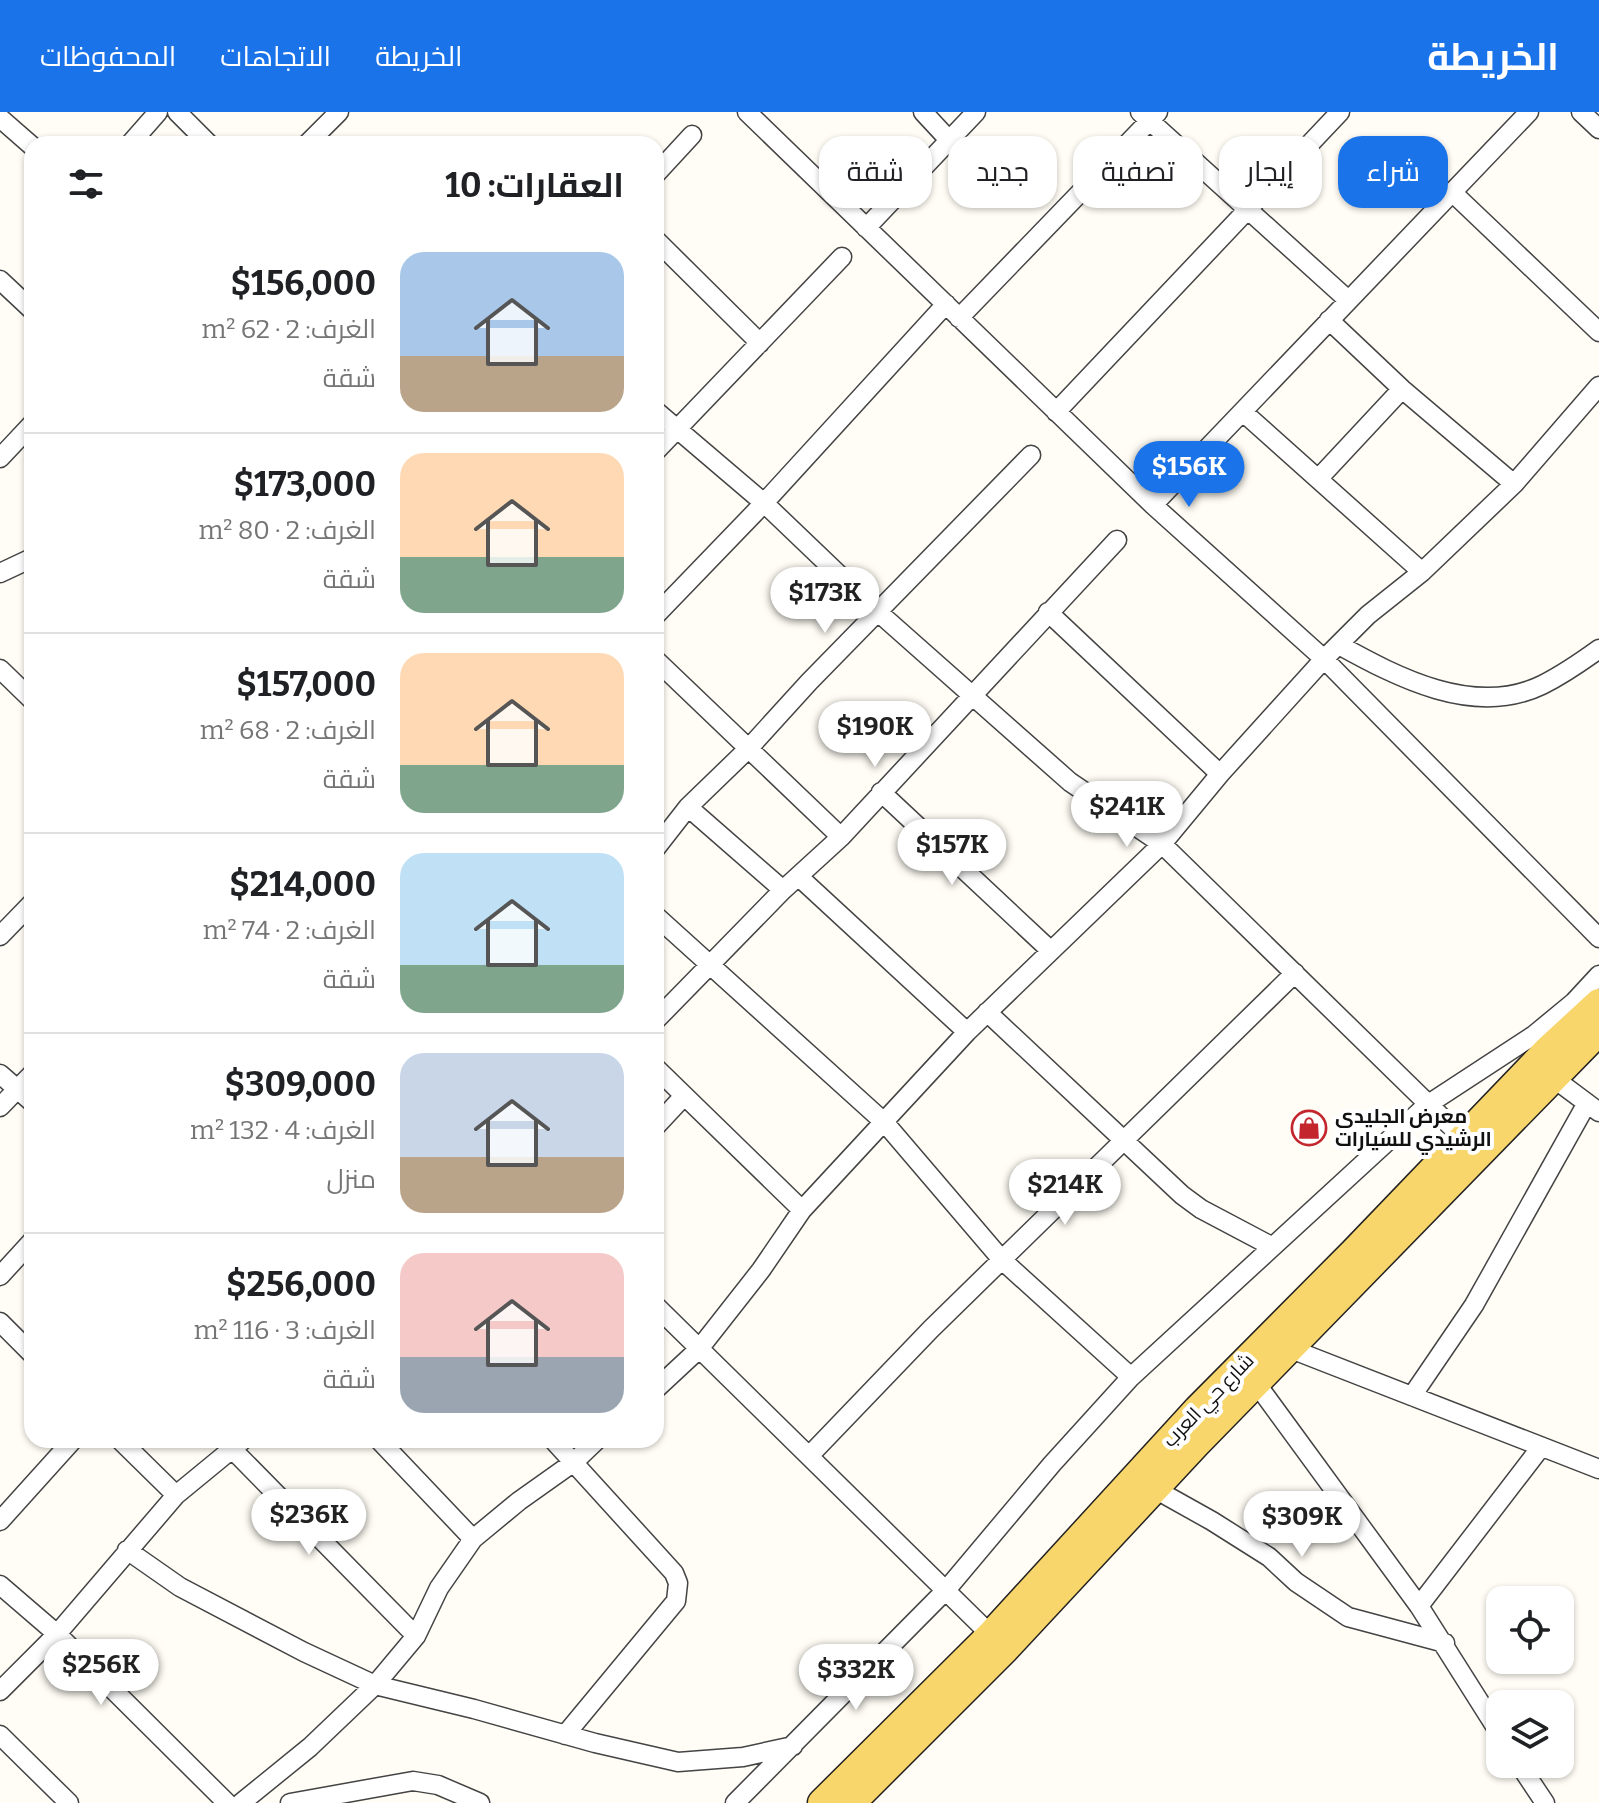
<!DOCTYPE html>
<html lang="ar">
<head>
<meta charset="utf-8">
<style>
	body { margin:0; font-family:Bitter,Cairo,serif; background:#f2f2f2; color:#202124; direction:rtl; height:100vh; display:flex; flex-direction:column; font-size:30px; white-space:nowrap }
	* { box-sizing:border-box; margin:0 }
	p { font-size:26px; color:#757577 }
	.icon { flex:none; width:44px; height:44px; fill:none; stroke:currentColor; stroke-width:2; stroke-linecap:round; stroke-linejoin:round }
	.map { position:relative; flex:1; overflow:hidden; direction:ltr }
	.details { position:absolute; left:24px; top:24px; width:640px; height:1312px; display:flex; flex-direction:column; background:#fff; border-radius:24px; box-shadow:0 2px 6px #0004; direction:rtl }
	.details>* { flex:none }
	.guide { position:absolute; left:688px; top:24px; width:760px; height:72px; direction:rtl; display:flex; gap:16px }
	.fabs { position:absolute; left:1486px; top:1474px; display:grid; gap:16px }
	.fabs a { display:grid; place-items:center; width:88px; height:88px; border-radius:16px; background:#fff; box-shadow:0 2px 6px #0004; font-size:40px }
	.price { position:absolute; translate:-50% -68px; padding:0 18px; border-radius:28px; background:#fff; color:#222; font-size:26px; line-height:52px; filter:drop-shadow(0 2px 4px #0008) }
	.price::after { content:''; position:absolute; left:50%; top:48px; width:24px; height:18px; margin-left:-12px; background:inherit; clip-path:polygon(0 0,100% 0,50% 100%) }
	.price.active { background:#1a73e8; color:#fff }
	ul { padding:0; list-style:none }
	li { display:flex; align-items:center; gap:24px; height:200px; padding:0 40px }
	li+li { border-top:2px solid #e0e0e0 }
	li span { display:grid; place-items:center; flex:none; width:224px; height:160px; border-radius:24px; color:#555 }
	li>.icon { margin-inline-start:auto }
	span .icon { width:96px; height:96px; fill:#fffc; stroke-width:1 }
	li b { font-size:34px }
	h2 { display:flex; justify-content:space-between; align-items:center; height:96px; padding:0 40px; font-size:34px }
	.tag { padding:0 28px; border-radius:24px; background:#fff; box-shadow:0 2px 6px #0004; font-size:28px; line-height:72px }
	.tag.active { background:#1a73e8; color:#fff }
	header { display:flex; align-items:center; gap:48px; box-sizing:border-box; height:112px; padding:0 40px; background:#1a73e8; color:#fff }
	header strong { font-size:38px }
	nav { display:flex; gap:44px; margin-inline-start:auto; font-size:28px }
	.map>svg:first-child { display:block }
	.lines { fill:none; stroke-linecap:round; stroke-linejoin:round }
	.street-casing { stroke:#444; stroke-width:21 }
	.primary-casing { stroke:#222; stroke-width:31 }
	.street { stroke:#fff; stroke-width:18 }
	.primary { stroke:#f9d66b; stroke-width:28 }
	.labels { text-anchor:middle; dominant-baseline:central; stroke-width:8; stroke-linejoin:round; paint-order:stroke }
	.poi-label { font-size:20px; font-weight:bold; fill:#111; stroke:#fff; text-anchor:start }
	.street-label { font-size:20px; fill:#111; stroke:#fff }
</style>
</head>
<body>
<header>
<strong>الخريطة</strong>
<nav><a>الخريطة</a><a>الاتجاهات</a><a>المحفوظات</a></nav>
</header>
<div class="map">
<svg width="1599" height="1691" viewBox="0 0 1599 1691">
	<rect width="100%" height="100%" fill="#fffdf5"/>
	<g class="lines">
		<!-- street casing -->
		<g class="street-casing">
			<path id="street" d="M177 0 209 32
				M747 0 1153 393 1324 547 1599 826
				M923 0 949 28
				M1140 0 1348 188
				M1581 0 1599 17
				M0 6 32 34
				M130 32 158 0
				M307 32 339 0
				M656 62 692 23
				M1452 80 1599 220
				M866 116 976 0
				M656 128 760 231
				M0 168 32 198
				M959 206 1158 0
				M1329 208 1402 277 1514 372
				M656 299 764 391 878 500 1070 670 1162 732 1464 1027
				M1056 300 1340 0
				M1243 300 1422 460
				M656 339 842 145
				M0 346 32 312
				M1318 367 1402 277
				M1153 393 1529 0
				M0 461 32 446
				M1048 500 1220 662
				M656 503 764 391 946 192
				M1339 533C1397 565 1474 606 1542 573 1562 563 1581 550 1599 537
				M656 548 841 725
				M0 557 32 588
				M881 680 1051 839
				M688 695 783 778
				M656 736 688 695 749 636 809 570 1031 343
				M798 764 967 920
				M656 804 885 1011 1002 1148 1131 1265
				M0 824 32 791
				M987 900 1182 1083 1201 1097 1271 1134
				M656 908 783 778 841 725 1117 428
				M656 956 802 1098
				M0 962 32 990
				M1552 965 1599 1000
				M0 995 32 962
				M656 1014 684 984
				M0 1164 32 1129
				M656 1194 996 1528
				M0 1210 32 1242
				M1291 1237 1599 1357
				M1256 1271 1419 1494 1500 1622
				M656 1277 699 1237 761 1158 802 1098 967 920 1162 732 1220 662 1324 547 1368 503 1422 460 1514 372 1599 274
				M1412 1284 1474 1193 1587 991
				M120 1328 176 1383
				M379 1328 473 1427
				M553 1328 674 1461 678 1471 676 1489 565 1623
				M233 1338 416 1524
				M810 1343 931 1217 1295 861
				M1153 1376 1212 1409 1269 1445 1296 1470 1348 1505 1445 1531
				M0 1409 73 1328
				M127 1438 180 1475 304 1540 375 1573 474 1597 595 1631 678 1650 743 1645 793 1634
				M0 1473 57 1522 227 1691
				M1419 1494 1541 1335
				M0 1579 57 1522 176 1383 243 1328
				M0 1623 69 1691
				M1519 1652 1545 1691
				M241 1691 310 1635 375 1573 416 1524 439 1476 473 1427 519 1389 574 1350 597 1328
				M290 1691 413 1669 438 1673 480 1691
				M735 1691 947 1477 1052 1352 1131 1265 1427 993 1534 923 1574 890 1599 863"/>
		</g>
		<!-- primary casing -->
		<g class="primary-casing">
			<path id="primary" d="M822 1691 991 1523 1198 1297 1354 1140 1548 938 1599 891
				M851 1691 1005 1537 1196 1332 1599 919"/>
		</g>
		<!-- street -->
		<use href="#street" class="street"/>
		<!-- primary -->
		<use href="#primary" class="primary"/>
	</g>
	<!-- icons -->
	<defs>
		<g id="shop-ring" transform="scale(1.8)"><circle r="9.5" fill="#fff" stroke="#c4262e" stroke-width="1.5"/><path d="M-5-2.5h2.3a2.7 3.5 0 0 1 5.4 0H5L5.5 6h-11ZM-1.5-2.5h3a1.5 2.3 0 0 0-3 0Z" fill="#c4262e"/></g>
	</defs>
	<g fill-rule="evenodd">
		<use href="#shop-ring" x="1309" y="1016"/>
	</g>
	<g class="labels">
		<!-- poi labels -->
		<g class="poi-label">
			<text x="1335" y="1004">معرض الجليدي<tspan x="1335" dy="23">الرشيدي للسيارات</tspan></text>
		</g>
		<!-- street labels -->
		<g class="street-label">
			<text transform="translate(1208 1288) rotate(-46)">شارع حي العرب</text>
		</g>
	</g>
</svg>
<div class="fabs">
<a><svg class="icon" aria-label="locate" viewBox="0 0 24 24"><circle cx="12" cy="12" r="6"/><path d="M12 2v4M12 18v4M2 12h4M18 12h4"/></svg></a>
<a><svg class="icon" aria-label="layers" viewBox="0 0 24 24"><path d="M12 4l9 5-9 5-9-5zM3 14l9 5 9-5"/></svg></a>
</div>
<b class="price active" style="left:1189px;top:397px">$156K</b>
<b class="price" style="left:825px;top:523px">$173K</b>
<b class="price" style="left:875px;top:657px">$190K</b>
<b class="price" style="left:1127px;top:737px">$241K</b>
<b class="price" style="left:952px;top:775px">$157K</b>
<b class="price" style="left:1065px;top:1115px">$214K</b>
<b class="price" style="left:309px;top:1445px">$236K</b>
<b class="price" style="left:1302px;top:1447px">$309K</b>
<b class="price" style="left:101px;top:1595px">$256K</b>
<b class="price" style="left:856px;top:1600px">$332K</b>
<div class="guide">
<a class="tag active">شراء</a>
<a class="tag">إيجار</a>
<a class="tag">تصفية</a>
<a class="tag">جديد</a>
<a class="tag">شقة</a>
</div>
<section class="details">
<h2>العقارات: 10<svg class="icon" aria-label="filters" viewBox="0 0 24 24"><path d="M4 7h16M4 17h16"/><circle cx="9" cy="7" r="2"/><circle cx="15" cy="17" r="2"/></svg></h2>
<ul>
<li><span style="background:linear-gradient(#a9c7e8 65%,#b9a48a 0)"><svg class="icon" aria-label="home" viewBox="0 0 24 24"><path d="M3 11l9-7 9 7M6 9v11h12V9"/></svg></span><div><b>$156,000</b><p>الغرف: 2 · 62 m²</p><p>شقة</p></div></li>
<li><span style="background:linear-gradient(#ffd9b3 65%,#7fa58c 0)"><svg class="icon" aria-label="home" viewBox="0 0 24 24"><path d="M3 11l9-7 9 7M6 9v11h12V9"/></svg></span><div><b>$173,000</b><p>الغرف: 2 · 80 m²</p><p>شقة</p></div></li>
<li><span style="background:linear-gradient(#ffd9b3 70%,#7fa58c 0)"><svg class="icon" aria-label="home" viewBox="0 0 24 24"><path d="M3 11l9-7 9 7M6 9v11h12V9"/></svg></span><div><b>$157,000</b><p>الغرف: 2 · 68 m²</p><p>شقة</p></div></li>
<li><span style="background:linear-gradient(#bfe0f5 70%,#7fa58c 0)"><svg class="icon" aria-label="home" viewBox="0 0 24 24"><path d="M3 11l9-7 9 7M6 9v11h12V9"/></svg></span><div><b>$214,000</b><p>الغرف: 2 · 74 m²</p><p>شقة</p></div></li>
<li><span style="background:linear-gradient(#c9d6e8 65%,#b9a48a 0)"><svg class="icon" aria-label="home" viewBox="0 0 24 24"><path d="M3 11l9-7 9 7M6 9v11h12V9"/></svg></span><div><b>$309,000</b><p>الغرف: 4 · 132 m²</p><p>منزل</p></div></li>
<li><span style="background:linear-gradient(#f6c9c9 65%,#9aa5b1 0)"><svg class="icon" aria-label="home" viewBox="0 0 24 24"><path d="M3 11l9-7 9 7M6 9v11h12V9"/></svg></span><div><b>$256,000</b><p>الغرف: 3 · 116 m²</p><p>شقة</p></div></li>
</ul>
</section>
</div>
</body>
</html>
